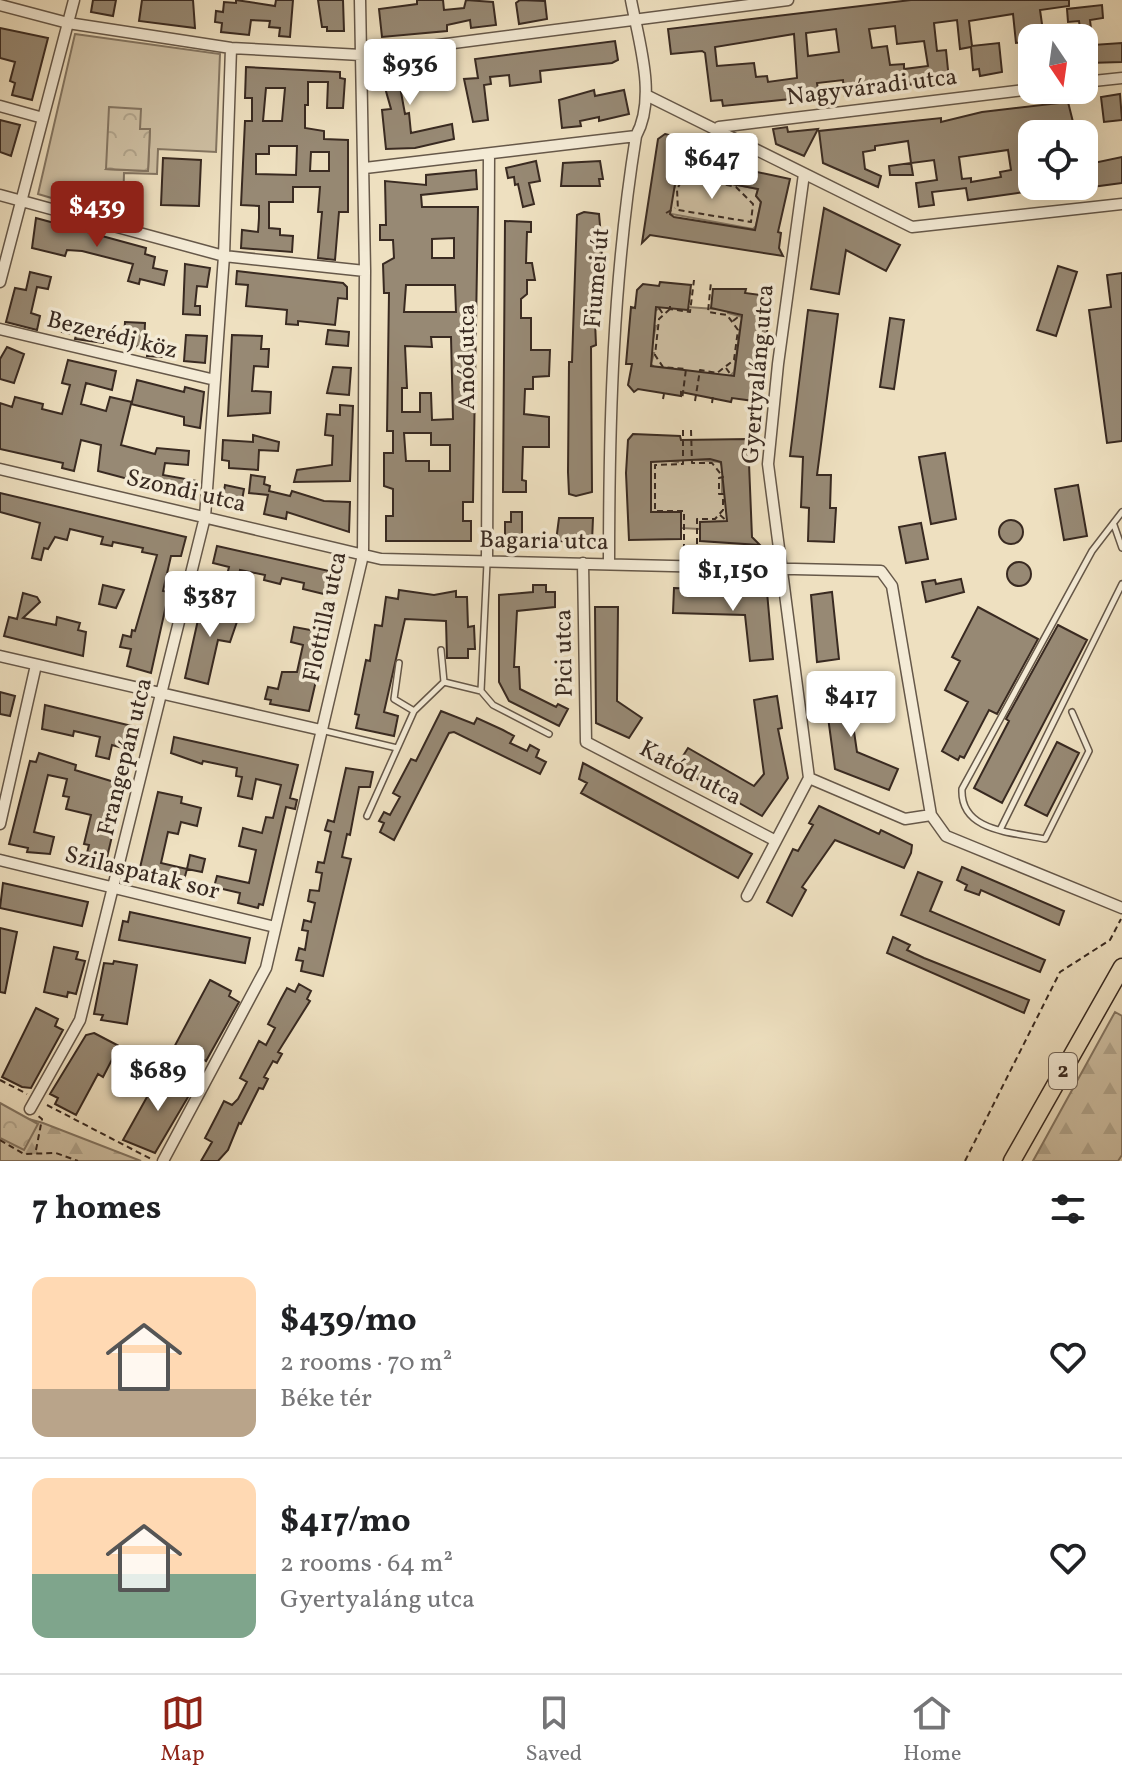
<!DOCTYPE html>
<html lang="en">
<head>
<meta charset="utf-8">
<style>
	body { margin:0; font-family:Vollkorn,serif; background:#f6f6f6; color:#202124; height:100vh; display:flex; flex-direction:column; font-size:30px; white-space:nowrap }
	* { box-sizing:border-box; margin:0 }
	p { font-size:26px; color:#757577 }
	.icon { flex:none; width:44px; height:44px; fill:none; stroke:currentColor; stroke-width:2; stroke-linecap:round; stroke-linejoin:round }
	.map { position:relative; height:1161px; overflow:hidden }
	.details { display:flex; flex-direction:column; background:#fff; flex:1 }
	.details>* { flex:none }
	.needle { width:52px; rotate:167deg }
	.controls { position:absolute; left:1018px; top:24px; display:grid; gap:16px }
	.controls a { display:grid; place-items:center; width:80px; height:80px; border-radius:16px; background:#fff; box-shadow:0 8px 32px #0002; font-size:40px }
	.price { position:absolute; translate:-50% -68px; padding:0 18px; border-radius:8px; background:#fff; color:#222; font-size:26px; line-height:52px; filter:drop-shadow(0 2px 4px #0008) }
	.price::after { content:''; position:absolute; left:50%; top:48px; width:24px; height:18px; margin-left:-12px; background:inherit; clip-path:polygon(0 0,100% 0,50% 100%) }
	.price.on { background:#8f2418; color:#fff }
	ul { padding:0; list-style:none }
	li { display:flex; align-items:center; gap:24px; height:200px; padding:0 32px }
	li+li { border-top:2px solid #e0e0e0 }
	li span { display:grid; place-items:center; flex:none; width:224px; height:160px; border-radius:16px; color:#555 }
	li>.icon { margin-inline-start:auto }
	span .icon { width:96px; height:96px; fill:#fffc; stroke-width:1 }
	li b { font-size:34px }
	h2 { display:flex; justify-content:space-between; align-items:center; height:96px; padding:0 32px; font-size:34px }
	.menu { display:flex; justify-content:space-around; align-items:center; height:112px; border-top:2px solid #e0e0e0; background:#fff; font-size:22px; color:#757577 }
	.menu a { display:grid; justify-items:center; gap:4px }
	.menu .on { color:#8f2418 }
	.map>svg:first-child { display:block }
	.grass { fill:#cfc1a5; stroke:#847663; stroke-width:2; fill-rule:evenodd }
	.forest { fill:url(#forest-firs); stroke:#847663; stroke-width:2 }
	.park { fill:url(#park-crowns); stroke:#847663; stroke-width:2 }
	.building { fill:#978974; stroke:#392a21; stroke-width:2; fill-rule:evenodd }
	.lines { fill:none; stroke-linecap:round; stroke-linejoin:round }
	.lane-casing { stroke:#665849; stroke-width:8 }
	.street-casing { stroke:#665849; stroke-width:13 }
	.primary-casing { stroke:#392a21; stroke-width:19 }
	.path { stroke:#392a21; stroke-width:2; stroke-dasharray:6 4; stroke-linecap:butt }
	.lane { stroke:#f4ebd6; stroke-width:5 }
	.street { stroke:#f4ebd6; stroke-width:10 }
	.primary { stroke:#eee0c0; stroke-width:16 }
	.labels { text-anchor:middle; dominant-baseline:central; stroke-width:7; stroke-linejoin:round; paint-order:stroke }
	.shield { fill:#f4ebd6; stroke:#716457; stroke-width:2 }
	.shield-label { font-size:22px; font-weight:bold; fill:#392a21 }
	.street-label { font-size:24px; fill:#392a21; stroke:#f4ebd6 }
</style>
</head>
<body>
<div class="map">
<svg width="1122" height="1161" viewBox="0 0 1122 1161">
	<defs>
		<pattern id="forest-firs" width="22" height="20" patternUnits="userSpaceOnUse" patternTransform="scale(2)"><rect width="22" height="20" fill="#cfc1a5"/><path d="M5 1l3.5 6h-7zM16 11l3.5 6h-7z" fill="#b2a68e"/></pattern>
		<pattern id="park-crowns" width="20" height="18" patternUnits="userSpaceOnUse" patternTransform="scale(2)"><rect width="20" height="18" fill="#cfc1a5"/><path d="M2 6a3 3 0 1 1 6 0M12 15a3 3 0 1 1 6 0" fill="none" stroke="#b2a68e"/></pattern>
	</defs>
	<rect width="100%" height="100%" fill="#eee0c0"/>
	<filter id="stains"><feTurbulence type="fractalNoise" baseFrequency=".0025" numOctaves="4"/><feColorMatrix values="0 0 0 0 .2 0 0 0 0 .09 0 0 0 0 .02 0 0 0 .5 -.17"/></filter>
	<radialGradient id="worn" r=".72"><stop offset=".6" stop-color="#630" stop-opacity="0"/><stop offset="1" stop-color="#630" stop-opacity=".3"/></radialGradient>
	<!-- grass -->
	<path class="grass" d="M75 34 220 54 216 152 158 149 157 174 124 173 123 208 109 206 106 214 38 194ZM140 129H150L148 171 106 169Z
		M676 164 703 170V167L722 174V182L758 189 756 196 761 201 756 226 753 229 666 213 675 186Z
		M664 305 687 310 688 307 728 310V313L746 318 741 322 734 372 729 377 654 367 651 364 654 353H650L656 326 652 325 655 311Z
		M652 458 678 462 679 458 720 462 729 479H722V492H726L729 518 725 523 701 522 700 529 681 528 648 513 651 499 648 463Z"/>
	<!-- forest -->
	<path class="forest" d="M1115 1012 1122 1016V1155L1118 1161H1033Z
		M0 1111 43 1123 141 1161H0Z"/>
	<!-- park -->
	<path class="park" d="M109 107 141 109 140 129H150L148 171 106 169Z
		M0 1103 38 1124 24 1150 0 1138Z"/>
	<!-- building -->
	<path class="building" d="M93 0H116L113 16 91 12Z
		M142 0H193L195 28 139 21Z
		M236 0 275 6 276 0H293L290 37 279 36 280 28 269 27 270 21 251 20 249 35 221 32 222 23 215 22 216 11 223 12 224 2 236 3Z
		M318 0H343L344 31H327V27H322Z
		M417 0H443L444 10 464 8 466 0 493 2 496 25 471 28 470 20 447 25V31L382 37 379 9 417 4Z
		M520 0 545 1 547 19 519 24 516 3Z
		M911 0H1069V6L1040 10 1044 38 1032 41 1016 43 1013 14 969 21 972 46 999 43 1002 72 980 76 979 69 973 70 971 47 960 49 957 20 934 23 937 51 946 50 949 80 875 89V83L855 85 856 93 844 95 843 80 817 83 819 96 723 106 722 100 711 101 705 53 702 51 671 54 668 29ZM895 26 897 44 924 41 928 66 904 69V64L890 65 887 46 872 48 869 29ZM836 29 839 52 808 56 806 33ZM794 34 797 78 768 82 767 76 756 77 754 63 717 66 715 47Z
		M1102 5 1103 18 1090 20 1093 45 1122 43V62L1088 63 1087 56H1084L1079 21 1068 22 1067 9Z
		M0 28 48 38 32 100 12 95 15 83 10 81 15 62 0 58Z
		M615 41 618 60 612 63 540 71 541 82 510 86 509 75 490 77 491 84 484 85 488 120 473 122 464 79 478 78 475 59Z
		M436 62 439 87 401 92 405 114 409 113 411 133 452 124 454 139 415 148 386 149 382 110 391 109 380 70Z
		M246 67 340 72V78L345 79 343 108H327L328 82H308V105H305V128L324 131V139L348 140V212H339L335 260 318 258 322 212H318L320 187H293V202H269V228L280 229V235L293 236 292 252 241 248 242 230 258 232 259 218V206L241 205 245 121H252V98H245ZM266 88H285L282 121H263ZM269 146H297L296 175 256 174V154H269ZM311 152H329V171H310Z
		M594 90 595 96 624 90 629 114 599 121V117L580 121 581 126 562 128 559 100Z
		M1120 94 1122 120 1104 122 1101 97Z
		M1068 102 1074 126 1028 127 1031 147 1022 148 1032 191 968 200 966 188 932 192 934 205 919 207 916 183 937 180 934 160 911 163 913 175H890L889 166 911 163 908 141 875 146V150L863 152 865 169 881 176 878 187 823 163 819 131 941 118V122L982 112ZM1008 150 1011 170 1000 172 1001 177 971 182V178L962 179 959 157Z
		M0 120 20 125 11 156 0 152Z
		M787 127 788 132 818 129 804 156 776 144 773 129Z
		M665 134 695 142 694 150 720 154 717 171 678 166 670 214 674 217 755 230 761 202 756 196 758 189 721 182 724 165 790 179 778 232 781 233 779 248 783 256 650 235 642 243 658 139Z
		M1122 157V183L1084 188V165Z
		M163 158 201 160 199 206 161 205Z
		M536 161 540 181 529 183 534 204 523 207 518 184 515 185 514 177 508 178 506 168Z
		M600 161 603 179H599L600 186H561L563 163Z
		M476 170 477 189 421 195 422 207H478L473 502H463V521H471V541H386V516H393V489L384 486V453H393V431H387L389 293H384L383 264 394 258 393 240H380V225H386L385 181 426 185V175ZM454 238V258H432V239ZM406 285H455L456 312H404ZM431 337H451L453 419 432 420 431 393H420V412H402V388H407L405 346 432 347ZM404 433H431V445H450V471H429V461H406Z
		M824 208 900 245 886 271 846 250 839 294 811 289Z
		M584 212 599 214 602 248 599 295 594 297 596 345 591 347 592 492 576 496 569 494 568 472 569 362H572L577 215Z
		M36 218 146 248 145 254 155 257 153 268 167 271 164 285 140 279 139 284 128 281 133 264 82 251 67 250 65 256 32 248Z
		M505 221 531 222V232H527L526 263H532L535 280H527V294L521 299V318H531V350H550L549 376 533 377V389H525L524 414 549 417V447H523L522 480 526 481V492H503Z
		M185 264 210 268 207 287 197 286 195 306H200V315L183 314Z
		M1058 266 1077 272 1056 336 1037 330Z
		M237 271 343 283 347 287V299L338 298 335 325 298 321V325L286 324 287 310 246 306 248 285 236 284Z
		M30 272 51 277 48 289 37 287 31 313 40 316 37 330 6 322 15 288 26 290Z
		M1122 273V441L1107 443 1089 310 1111 307 1107 275Z
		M660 282 691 285 688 310 656 307 651 366 734 376 742 315 711 308 713 289H746L745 293 767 296 772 301 768 304 767 335H762L759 365 763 366 761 379 757 378 754 401 732 398 731 402 681 392V396L638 389 634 392 628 385 632 364H626L631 307 635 308 637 290 643 284 659 286Z
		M808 310 838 314 817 475H831L830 508H836L834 542 808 541 809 508 801 507 803 457 790 456Z
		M890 318 904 320 894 389 880 387Z
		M65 321 107 328 103 343 75 339 76 335 62 332Z
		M125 322 145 323 144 347 133 346 134 337 124 336Z
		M328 330 349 332 348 346 326 344Z
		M186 335 207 336 205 363 184 361Z
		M232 335 262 336 261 349H269L268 367 254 366 252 391 271 392 270 413 228 416Z
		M148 340 163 341 162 357 147 356Z
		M7 347 24 354 14 383 0 379V359Z
		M68 360 116 371 112 390 86 383 81 404 106 411 110 397 132 402 137 380 184 392 185 387 204 392 200 428 184 425V417L131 404 121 445 155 454 157 448 189 451 188 465 165 463 163 475 197 481 196 497 98 471 101 445 81 440 74 471 62 468 63 463 0 449V403L12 407 15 397 43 404 42 409 62 414 70 385 62 383Z
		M333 367 351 368 349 395 327 393Z
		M340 405 353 406 350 481 294 482 297 470 332 465 333 436 325 435 327 414 340 415Z
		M633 434 680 436 681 440 748 439 752 537 760 545 700 541V522L727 521 721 462 710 459 651 462V512H681V539L629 540 626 473 628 440Z
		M253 435 279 442 278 451 259 450 258 470 229 468V461L222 460 223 440 253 442Z
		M945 453 956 519 931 524 919 457Z
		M251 475 265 477 264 484 270 486 269 491 290 496 292 491 324 501 350 502 349 532 287 512 286 519 264 514 268 495 249 493Z
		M225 485 244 489 241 506 222 503Z
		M1078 485 1087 536 1064 540 1055 489Z
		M0 493 186 537 181 556H171L163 591 169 592 151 673 127 666 131 649 120 647 123 635 131 637 132 630 135 631 157 555 142 552 143 548 113 542 112 546 101 544 103 537 70 529 67 540 55 537 48 549 44 548 41 560 32 558 40 523 0 512Z
		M511 512H522V542H505V522H511Z
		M559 518H593L592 542 556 541Z
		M999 532a12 12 0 1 1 24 0a12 12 0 1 1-24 0Z
		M921 523 928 559 906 563 899 527Z
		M217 546 338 573 332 596 303 589 304 583 282 578 280 584 264 580 265 575 240 570 237 582 226 579 229 567 213 563Z
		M1007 574a12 12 0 1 1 24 0a12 12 0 1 1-24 0Z
		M961 579 964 592 926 602 922 582 935 580 936 584Z
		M103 585 124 590 116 608 99 604Z
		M533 585H546V592H555V607L517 611 514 667H519L520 689 556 707 558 704 568 709 559 726 509 701 499 682V595L533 592Z
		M674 588 767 592 773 659 750 661 745 615 673 613Z
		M399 590 434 595 456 591V597H467L468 627 474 626 475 649H468V658H447L446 621 405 619 384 712 398 716 394 736 356 728 359 715 355 714 366 660 370 661 375 625 382 626 386 597 398 599Z
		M832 592 839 659 817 662 811 595Z
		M23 593 37 597 40 602 23 618 56 625 57 617 80 623 78 630 86 632 83 656 4 636 9 617 17 619Z
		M202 602 241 610 230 642 218 640 208 684 185 678Z
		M595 607H618L617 701 642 718 629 738 596 723Z
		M978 607 1038 639 997 714 989 710 964 758 960 756 958 760 942 751 968 702 945 690 960 661 952 657Z
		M1058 625 1087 640 1002 803 974 788 1009 721 1006 719Z
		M294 627 327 633 309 711 270 704 271 700 265 699 268 687 278 689 282 672H297L303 645 291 642Z
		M846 677 857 752 898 769 889 790 835 769 823 680Z
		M0 692 15 696 10 716 0 714Z
		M777 696 782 728 778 729 788 778 762 816 676 767 688 748 754 786 764 774 754 700Z
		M45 705 136 727 130 750 112 745 109 759 96 756 100 737 74 731 73 736 42 729Z
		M441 711 474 724 477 718 503 730 514 736 510 743 527 751 530 745 539 750 536 757 546 762 540 774 454 732 449 733 394 840 380 832 384 823 379 821 384 812 390 815 400 797 393 793 411 759 416 761Z
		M174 737 298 765 290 798 297 800 295 809 286 807 263 905 259 904 258 908 238 903 240 893 214 887 217 876 249 883 256 850 239 846 243 828 262 833 266 817 273 818 281 785 256 779 252 799 238 796 242 777 236 776 237 768 203 761 202 764 171 753Z
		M1057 742 1079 753 1047 816 1025 805Z
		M39 753 76 765 75 770 124 785 105 866 85 861 89 845 84 844 91 815 66 809 69 797 63 796 67 779 48 775 34 832 54 837 50 854 27 852 28 848 9 844 30 761 36 762Z
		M583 763 752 854 738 878 581 793 587 783 579 779Z
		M346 768 373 772 370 787H359L350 835 347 834 342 857 351 859 323 976 301 971 303 961 296 960 299 948 305 950 308 931 302 930 304 920 311 922 315 903 308 901 310 890 319 891 322 873 316 872 318 862 324 863 331 832 325 830 328 820 334 822Z
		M158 792 182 797 181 803 201 808 197 826 181 822 178 834 168 832 161 863 187 869 184 880 160 875 158 881 138 876Z
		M819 806 879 834 881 830 912 845 911 853 904 868 835 840 802 887 806 890 792 916 767 902 793 849 798 851 813 825 809 823Z
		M190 855 205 859 202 872 187 869Z
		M962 867 1064 911 1059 925 981 890 979 895 965 890 967 885 957 880Z
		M918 872 942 882 930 911 1045 960 1040 972 901 915Z
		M3 883 88 902 82 926 0 908Z
		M130 912 250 938 245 963 119 940 123 921 128 922Z
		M0 928 17 932 5 993 0 992Z
		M893 937 910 945 907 950 924 958 1029 1000 1024 1013 887 953Z
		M54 947 78 952 76 959 85 961 76 994 68 992 67 997 44 992Z
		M114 961 137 965 127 1024 101 1020 103 1015 94 1014 104 963 113 964Z
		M210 980 231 991 229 996 239 1002 206 1061 196 1055 192 1061 172 1051Z
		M299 984 311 991 307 999 310 1001 278 1052 282 1054 277 1063 273 1061 264 1077 268 1079 263 1089 259 1088 241 1124 239 1123 228 1150 218 1161H201L212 1142 205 1138 218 1113 224 1101 232 1105 238 1099 247 1082 240 1078 259 1041 266 1045 275 1028 268 1024 281 999 287 988 295 992Z
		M36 1008 58 1019 55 1026 63 1030 31 1088 22 1087 2 1077Z
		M94 1033 119 1046 103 1077 98 1074 76 1115 55 1104 58 1098 50 1094 86 1035Z
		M162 1070 183 1081 180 1086 191 1092 155 1153 123 1140Z"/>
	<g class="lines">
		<!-- lane casing -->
		<g class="lane-casing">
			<path id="lane" d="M1114 525 1122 548
				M487 563 481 691 493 705 549 734
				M441 650 444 682 481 691
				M399 663 394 699 414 711
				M1072 712 1089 751 1045 839C1012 832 960 832 962 789L1092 551 1122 512
				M321 730 397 748
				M367 816 414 711 444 682
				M1000 830 1122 584"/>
		</g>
		<!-- street casing -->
		<g class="street-casing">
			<path id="street" d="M0 5 68 23 231 48 361 55 788 0
				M1084 82 1122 78
				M646 95 912 227 1122 204
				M0 106 43 118
				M719 127 1032 89
				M365 168 636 136
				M0 195 224 256 365 271
				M0 282 74 0
				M0 329 215 380
				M0 469 381 559 881 571 892 586 931 815 946 836 1122 908
				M487 561 489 154
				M583 563 586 742 776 841
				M609 564C609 419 613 279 636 136 657 98 639 42 631 0
				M0 656 321 730
				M809 778 905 819 931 815
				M0 824 36 665
				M0 860 275 927
				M747 896 809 778 768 464 778 364 804 174
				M30 1109 80 1020 205 517 224 256 231 48
				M163 1161 266 968 363 555 365 271 360 0"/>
		</g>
		<!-- primary casing -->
		<g class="primary-casing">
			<path id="primary" d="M1012 1161 1122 967"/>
		</g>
		<!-- path -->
		<path class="path" d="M676 164 684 176
			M700 170 719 173 725 146
			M718 183 684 177 677 189 678 210 751 222 753 204 736 187 718 183 719 173
			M666 213 675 208
			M670 306V309L690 312 694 280
			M659 308 663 314
			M670 309 659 319 655 355 663 367 686 369 682 400
			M733 321 738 317
			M726 368 731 375
			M663 399 664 394
			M695 401 700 370 717 373 734 360 738 330 727 315 708 312 711 282
			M712 403 713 396
			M683 430V464L655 465V511H684V556
			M691 430 692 463H712L723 477 719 478V494H723V510L715 519H697V556
			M720 515 727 521
			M0 1080 27 1094
			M47 1105 151 1159
			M0 1140 24 1154 56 1153 78 1161
			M36 1150 42 1119 37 1115
			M965 1161 1060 972 1110 940 1121 919"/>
		<!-- lane -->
		<use href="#lane" class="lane"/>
		<!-- street -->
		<use href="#street" class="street"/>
		<!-- primary -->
		<use href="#primary" class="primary"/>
	</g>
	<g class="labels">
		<!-- shield labels -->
		<rect class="shield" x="1049" y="1053" width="28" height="36" rx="6"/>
		<g class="shield-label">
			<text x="1063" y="1071">2</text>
		</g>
		<!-- street labels -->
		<g class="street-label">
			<text transform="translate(872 88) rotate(-7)">Nagyváradi utca</text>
			<text transform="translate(598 278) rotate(-85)">Fiumei út</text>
			<text transform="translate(112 336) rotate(14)">Bezerédj köz</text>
			<text transform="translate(468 357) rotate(-90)">Anód utca</text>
			<text transform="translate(759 374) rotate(-85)">Gyertyaláng utca</text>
			<text transform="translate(186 492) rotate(13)">Szondi utca</text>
			<text transform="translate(544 542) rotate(1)">Bagaria utca</text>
			<text transform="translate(326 617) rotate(-78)">Flottilla utca</text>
			<text transform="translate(565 653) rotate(-91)">Pici utca</text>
			<text transform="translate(126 757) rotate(-76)">Frangepán utca</text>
			<text transform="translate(690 774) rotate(28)">Katód utca</text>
			<text transform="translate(142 874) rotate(14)">Szilaspatak sor</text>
		</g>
	</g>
	<rect width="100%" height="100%" filter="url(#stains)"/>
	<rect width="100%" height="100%" fill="url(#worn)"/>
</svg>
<div class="controls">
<a><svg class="needle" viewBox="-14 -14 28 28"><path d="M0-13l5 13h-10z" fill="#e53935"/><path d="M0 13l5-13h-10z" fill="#757577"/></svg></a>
<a><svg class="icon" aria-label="locate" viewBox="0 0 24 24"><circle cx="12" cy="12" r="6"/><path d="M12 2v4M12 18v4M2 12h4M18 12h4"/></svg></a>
</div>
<b class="price" style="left:410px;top:107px">$936</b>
<b class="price" style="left:712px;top:201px">$647</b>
<b class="price on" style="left:97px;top:249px">$439</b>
<b class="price" style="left:733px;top:613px">$1,150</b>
<b class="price" style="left:210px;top:639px">$387</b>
<b class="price" style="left:851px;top:739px">$417</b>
<b class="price" style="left:158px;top:1113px">$689</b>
</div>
<section class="details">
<h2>7 homes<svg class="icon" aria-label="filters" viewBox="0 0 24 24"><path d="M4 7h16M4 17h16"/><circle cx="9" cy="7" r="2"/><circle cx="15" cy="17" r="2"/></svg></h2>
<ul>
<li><span style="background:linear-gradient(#ffd9b3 70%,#b9a48a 0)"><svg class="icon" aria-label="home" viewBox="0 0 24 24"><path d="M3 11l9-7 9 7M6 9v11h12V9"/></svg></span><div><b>$439/mo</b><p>2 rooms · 70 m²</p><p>Béke tér</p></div><svg class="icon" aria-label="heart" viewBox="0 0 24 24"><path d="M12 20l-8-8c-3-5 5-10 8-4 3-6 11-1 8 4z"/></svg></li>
<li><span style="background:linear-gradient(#ffd9b3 60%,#7fa58c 0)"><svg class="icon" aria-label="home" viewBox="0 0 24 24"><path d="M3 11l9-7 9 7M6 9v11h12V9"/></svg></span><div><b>$417/mo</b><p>2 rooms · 64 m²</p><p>Gyertyaláng utca</p></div><svg class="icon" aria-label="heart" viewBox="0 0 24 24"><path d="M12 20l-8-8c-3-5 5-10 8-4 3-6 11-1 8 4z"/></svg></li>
</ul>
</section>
<nav class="menu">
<a class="on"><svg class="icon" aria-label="map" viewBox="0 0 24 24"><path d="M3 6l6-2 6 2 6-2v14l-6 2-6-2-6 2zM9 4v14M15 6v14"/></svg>Map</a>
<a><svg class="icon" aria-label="saved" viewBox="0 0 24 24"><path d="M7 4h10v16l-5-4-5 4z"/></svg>Saved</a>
<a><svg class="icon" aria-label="home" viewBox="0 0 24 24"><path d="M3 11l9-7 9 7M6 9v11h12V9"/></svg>Home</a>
</nav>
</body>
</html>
